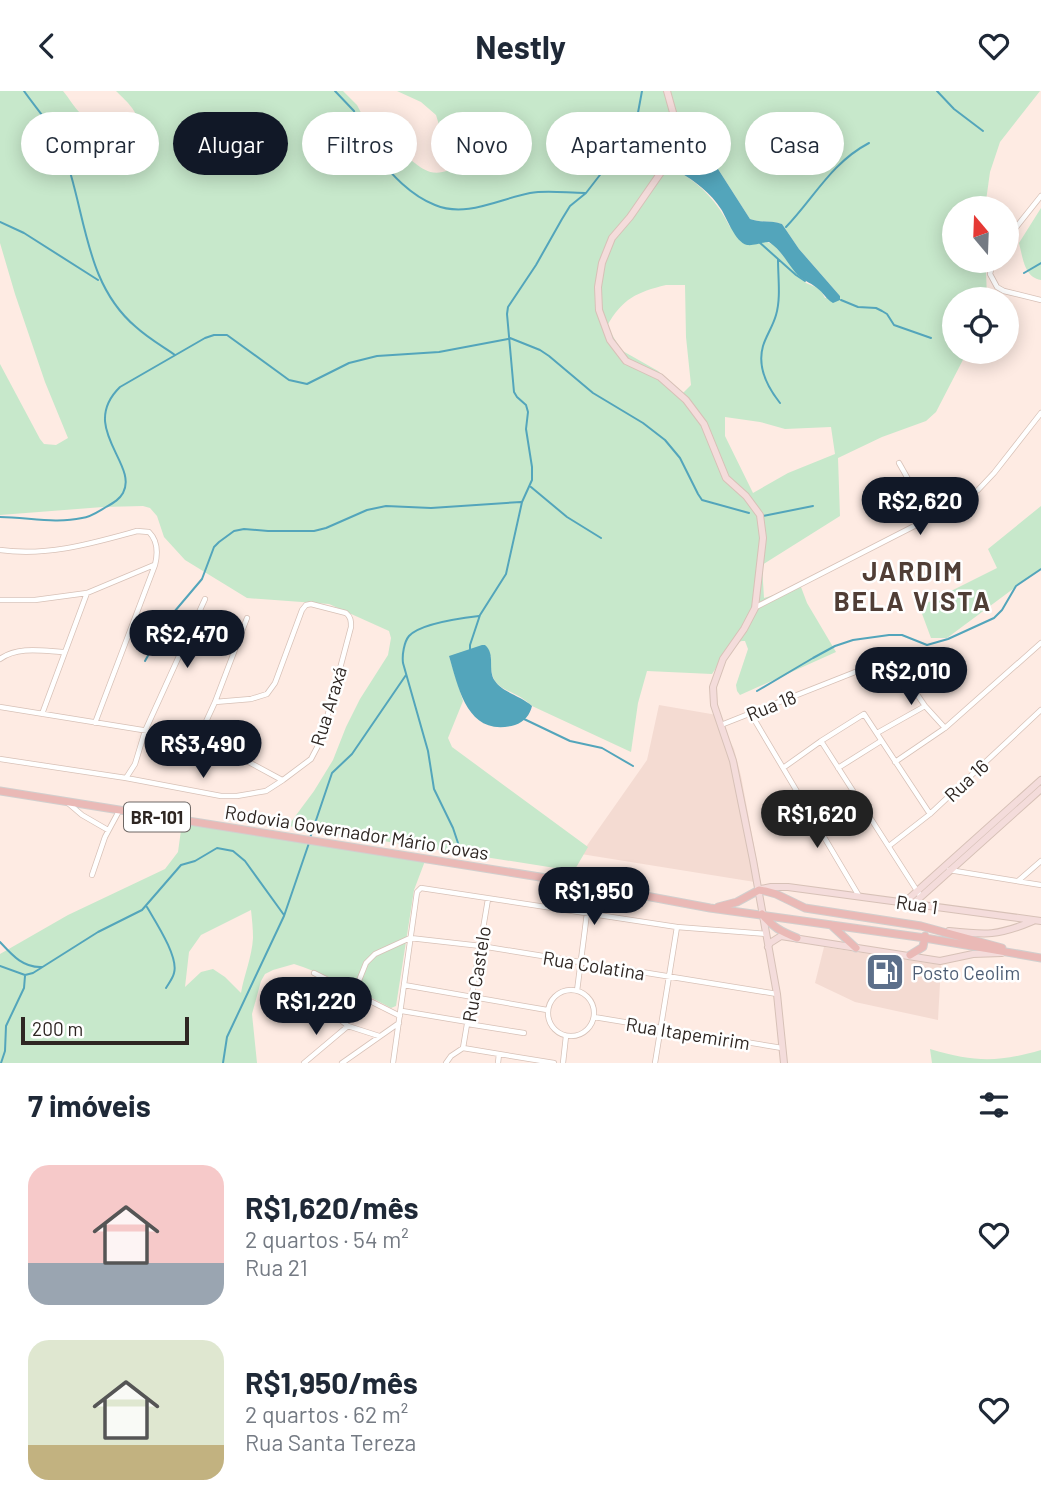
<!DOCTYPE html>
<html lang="pt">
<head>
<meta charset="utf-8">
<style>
	body { margin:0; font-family:Barlow,sans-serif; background:#f6f6f7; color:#1f2937; height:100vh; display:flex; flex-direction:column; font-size:26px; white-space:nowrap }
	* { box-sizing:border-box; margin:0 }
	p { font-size:23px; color:#747a83 }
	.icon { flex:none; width:38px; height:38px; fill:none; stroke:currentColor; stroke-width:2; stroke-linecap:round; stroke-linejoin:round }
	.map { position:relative; height:972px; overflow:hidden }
	.details { display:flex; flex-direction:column; background:#fff; flex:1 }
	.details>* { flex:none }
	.top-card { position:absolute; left:21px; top:21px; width:999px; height:63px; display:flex; gap:14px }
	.needle { width:46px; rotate:341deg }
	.buttons { position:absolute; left:942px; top:105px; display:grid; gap:14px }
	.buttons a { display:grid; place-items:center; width:77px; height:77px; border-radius:50%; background:#fff; box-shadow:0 4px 18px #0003; font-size:35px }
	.scale { position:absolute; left:21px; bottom:18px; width:168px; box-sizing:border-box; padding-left:7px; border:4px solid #2e2622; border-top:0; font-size:19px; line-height:24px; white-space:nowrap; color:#2e2622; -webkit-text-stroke:5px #fff; paint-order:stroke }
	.price { position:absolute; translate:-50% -60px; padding:0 16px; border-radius:24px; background:#111827; color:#fff; font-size:23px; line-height:46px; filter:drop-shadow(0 2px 4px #0008) }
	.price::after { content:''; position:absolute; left:50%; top:42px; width:21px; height:16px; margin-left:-10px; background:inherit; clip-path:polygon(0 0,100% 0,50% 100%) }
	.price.current { background:#222; color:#fff }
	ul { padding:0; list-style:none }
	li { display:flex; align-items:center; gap:21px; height:175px; padding:0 28px }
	li span { display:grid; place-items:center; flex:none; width:196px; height:140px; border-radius:21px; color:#555 }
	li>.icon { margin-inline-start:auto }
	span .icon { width:84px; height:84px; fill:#fffc; stroke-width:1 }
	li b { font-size:30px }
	h2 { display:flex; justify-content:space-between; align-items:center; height:84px; padding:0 28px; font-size:30px }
	.chip { padding:0 24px; border-radius:32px; background:#fff; box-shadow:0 4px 18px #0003; font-size:24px; line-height:63px }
	.chip.current { background:#111827; color:#fff }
	header { display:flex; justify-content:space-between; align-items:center; height:91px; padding:0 28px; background:#fff; font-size:32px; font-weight:700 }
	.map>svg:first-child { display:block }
	.industrial { fill:#f4dbd2 }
	.green { fill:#c7e8cb; fill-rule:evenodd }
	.water { fill:#53a5bb }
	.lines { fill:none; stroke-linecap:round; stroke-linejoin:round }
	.stream { stroke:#53a5bb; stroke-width:2 }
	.street-casing { stroke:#d7c1b7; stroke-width:6 }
	.secondary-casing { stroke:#d7c1b7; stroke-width:8 }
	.primary-casing { stroke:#d1cfce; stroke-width:9 }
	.street { stroke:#fff; stroke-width:4.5 }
	.secondary { stroke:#f4dcdb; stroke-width:6 }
	.primary { stroke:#eab9b6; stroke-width:7 }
	.labels { text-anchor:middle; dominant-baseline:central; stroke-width:5; stroke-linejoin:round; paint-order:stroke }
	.shield { fill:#fff; stroke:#6d6764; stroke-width:2 }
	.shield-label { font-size:18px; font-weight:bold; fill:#2e2622 }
	.street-label { font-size:19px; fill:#2e2622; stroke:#fff }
	.service-label { font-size:19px; fill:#4e5e75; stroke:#fff; text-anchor:start }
	.district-label { font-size:26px; font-weight:bold; letter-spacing:2px; fill:#503e36; stroke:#fff }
</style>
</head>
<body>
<header><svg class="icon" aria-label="back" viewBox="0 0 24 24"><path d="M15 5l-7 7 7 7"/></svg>Nestly<svg class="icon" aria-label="heart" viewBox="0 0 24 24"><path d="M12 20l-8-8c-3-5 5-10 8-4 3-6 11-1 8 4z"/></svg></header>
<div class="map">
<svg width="1041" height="972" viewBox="0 0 1041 972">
	<rect width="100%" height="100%" fill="#feebe3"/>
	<!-- industrial -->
	<path class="industrial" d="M659 614 717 624 734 658 741 685 761 792 581 763 647 669Z
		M824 856 941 874 938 929 855 911 815 892Z"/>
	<!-- green -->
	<path class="green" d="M0 0H63C69 7 74 16 80 22 88 30 119 46 130 44 135 43 137 41 138 37 141 22 125 9 116 0H343L357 14 383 64C387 63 391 62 395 62 415 64 422 90 449 79V66L436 24 421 11 397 0H1040L1000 51 990 81 985 117H954V170H983L986 180 987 208H954V261H967L936 321 926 330 882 346 838 367 840 425 762 474 764 507 801 496 807 512 836 561 740 604 737 600 736 594 748 558 745 550H742L732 553 712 583 647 580 638 612 631 661 532 615C511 594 488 604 491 565H449L463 610 448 647 452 656 588 756 574 780 288 735 314 700 333 669 346 636 360 608 388 564 391 547 389 540 329 513 247 507 185 469 164 446 157 425 150 417 143 415 103 416 0 424V273L40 348 44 353 56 354 68 347 45 291 15 203 0 152ZM718 78 750 128C761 132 771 129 782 133L799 158 840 205 825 207 820 198 806 192 774 154 730 136C718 112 702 94 679 81ZM666 194H685L686 246 691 294 683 302 658 280 621 259 607 235C622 208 637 201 666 194ZM725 326 760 331 785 338 831 336 835 363 788 382 753 402 725 345Z
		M1041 117V189C1024 186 1023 167 1019 152Z
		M1041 415V477L947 547H931L921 520 927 512 997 477 988 458Z
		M182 732 425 770 414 799 396 915 391 917 339 890 303 876 294 873 273 879 265 883 261 890 252 923 257 972H0V863L68 824 165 778 178 761ZM251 819C252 828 253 838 253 847 252 866 244 884 241 902L225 886 213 878 201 881 185 896 189 861 201 844Z
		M930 958C975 971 996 972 1041 959V972H932Z"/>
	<!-- water -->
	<path class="water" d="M693 64C703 63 711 71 718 78L750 128C761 132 771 129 782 133L799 158 840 205V209L833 212C825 207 824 202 817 197 810 191 801 189 795 181 786 170 781 159 769 151 762 151 754 155 747 154 735 151 727 127 721 118 711 102 695 90 679 81L675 83 672 80C676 71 685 67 693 64Z
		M482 554H485C496 563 487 579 495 590 502 601 521 605 532 615 530 624 524 631 515 634 468 647 459 599 449 565Z"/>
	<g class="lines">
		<!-- stream -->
		<path class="stream" d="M24 0C35 16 50 32 58 49 87 110 80 189 136 236 148 247 162 255 175 264
			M335 0 354 20 359 43 362 49C384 73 404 102 435 114 466 127 499 108 530 102 547 99 567 102 585 102
			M937 0 954 18 983 40
			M604 80 656 81
			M0 131 24 142 98 189
			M786 136C814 107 831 72 869 52
			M759 151 796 184 805 190
			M778 168C778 187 781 207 776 224 773 235 766 245 763 255 757 276 768 297 780 312
			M1024 182 1041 172
			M841 209 858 216 876 217 882 220 887 223 894 234 931 247
			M510 247 540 259 549 265 593 302 643 332 665 349 680 367 698 403 702 409 749 422
			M531 396 567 426 601 447
			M763 425 813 415
			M0 426C27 426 55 433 82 427 91 426 99 420 106 416 113 412 119 409 123 402 139 373 78 337 120 296L205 247 214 244H227L289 289 307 293 349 272 377 265 439 261 508 248
			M470 559V554L480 524 506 483 522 411 532 389V376L526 338 528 321 526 314 517 306 514 301 507 223 508 216 536 174 562 128 570 115 586 102 603 80 637 27 642 0
			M145 570 169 527 202 488 214 456 219 451 234 440 244 438 268 440H314L326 437 367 419 386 415 431 417 521 411
			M757 600 813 567 835 555 853 549 889 544H902L927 554 948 548 994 527 1002 519 1016 495 1041 478
			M524 628 570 650 602 657 633 675
			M310 747 332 682 352 663 406 584
			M459 755 453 737 434 698 428 660 403 572C402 564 404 551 409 545 421 532 462 527 479 525
			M147 816C155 830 179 866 174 882 173 887 169 892 166 897
			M0 851C12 864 23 877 42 876
			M0 875 25 884 33 882 98 841 142 819 181 774 195 770 217 757 233 760 245 770 284 824
			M1 972 5 960 6 935 24 897 25 885
			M223 972 227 946 284 825 309 752"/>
		<!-- street casing -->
		<g class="street-casing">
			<path id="street" d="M1006 149 1041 105
				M993 170 990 183 997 196 1004 200 1041 209
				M899 372 930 427
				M0 459C47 466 93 452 137 440L149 441C158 450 158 462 155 474L95 632
				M0 509H35L87 502 154 474
				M756 516 930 427 978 399 994 382 1041 322
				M0 568C18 555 43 560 64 561
				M0 616 198 648 232 662 282 689
				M42 623 87 502
				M751 623 859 805
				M721 634 878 572H892L899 577 925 615 945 637
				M877 642 925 615
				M198 648 215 611 247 527
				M821 650 921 806
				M0 668 126 687 221 705H237L266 700 283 689 311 668 321 649 351 536C351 530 351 526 346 522L311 513 306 514 302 519 275 592 267 603 251 608 215 611
				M895 671 945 637 1041 552
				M783 677 821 650 864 623 930 723
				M838 677 881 650
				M126 687 135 673 145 640 205 508
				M68 712 82 724 108 739
				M889 755 930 723 1041 619
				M949 779 1041 794
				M92 784 105 746 119 720
				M1018 790 1041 770
				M314 882 400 925
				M404 894 547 919
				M548 922a23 23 0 1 1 46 0a23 23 0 1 1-46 0Z
				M577 900 587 822
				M307 902 348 935 379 945
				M354 902 366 872 375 863 410 847 481 855 777 903
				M402 920 468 931
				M594 926 782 957
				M468 933 524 942
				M463 957 488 808
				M304 972 348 935
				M342 972 399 932
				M393 972 417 801 421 797 677 836 766 843
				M446 972 451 965 463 957 554 972
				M498 972 499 963
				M563 972 566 945
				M655 972 677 836"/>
		</g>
		<!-- secondary casing -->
		<g class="secondary-casing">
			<path id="secondary" d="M667 0 674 25 673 53 664 77 630 126 612 147 602 172 598 196 599 219 610 249 626 270 660 286 686 309 704 333 726 387 746 405 760 424 763 447 755 517 744 538 723 568 713 596 714 614 733 670 753 769 777 903 784 972
				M761 798 771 796H788L1041 830
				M905 811 1041 689
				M914 812 1041 698
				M949 840C986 844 998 845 1033 830
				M768 856 770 852 781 845 940 870 973 863 1002 862"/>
		</g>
		<!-- primary casing -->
		<g class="primary-casing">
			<path id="primary" d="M0 700 565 790 710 817 925 847 1041 867
				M718 816 737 811 759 799 765 800 776 803 805 817 921 835 1002 857
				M762 823C772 836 782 841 797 847
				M831 834 856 857
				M910 864 923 856 925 845"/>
		</g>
		<!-- street -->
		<use href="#street" class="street"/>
		<!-- secondary -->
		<use href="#secondary" class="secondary"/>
		<!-- primary -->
		<use href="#primary" class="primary"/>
	</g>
	<!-- icons -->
	<defs>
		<g id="fuel-square" transform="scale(2.0125)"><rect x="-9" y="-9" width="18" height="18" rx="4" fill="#5c6f8a" stroke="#fff"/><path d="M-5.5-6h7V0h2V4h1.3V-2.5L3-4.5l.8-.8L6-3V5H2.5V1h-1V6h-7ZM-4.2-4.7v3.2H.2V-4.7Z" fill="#fff"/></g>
	</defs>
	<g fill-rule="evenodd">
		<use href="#fuel-square" x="885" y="881"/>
	</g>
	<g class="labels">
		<!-- shield labels -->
		<rect class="shield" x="124" y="711.5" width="66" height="29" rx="5"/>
		<g class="shield-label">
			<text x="157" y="726">BR-101</text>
		</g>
		<!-- street labels -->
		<g class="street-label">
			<text transform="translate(771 614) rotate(-22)">Rua 18</text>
			<text transform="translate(328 615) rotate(-73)">Rua Araxá</text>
			<text transform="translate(966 689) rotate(-43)">Rua 16</text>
			<text transform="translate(357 741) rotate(9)">Rodovia Governador Mário Covas</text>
			<text transform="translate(917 813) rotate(8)">Rua 1</text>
			<text transform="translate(594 874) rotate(9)">Rua Colatina</text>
			<text transform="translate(476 883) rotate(-81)">Rua Castelo</text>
			<text transform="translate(688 942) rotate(9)">Rua Itapemirim</text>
		</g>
		<!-- service labels -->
		<g class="service-label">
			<text x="912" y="881">Posto Ceolim</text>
		</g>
		<!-- district labels -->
		<g class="district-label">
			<text x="913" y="479">JARDIM<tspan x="913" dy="30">BELA VISTA</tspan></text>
		</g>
	</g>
</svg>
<div class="buttons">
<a><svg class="needle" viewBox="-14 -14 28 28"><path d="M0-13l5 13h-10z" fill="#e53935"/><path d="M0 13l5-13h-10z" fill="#747a83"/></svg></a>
<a><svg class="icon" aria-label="locate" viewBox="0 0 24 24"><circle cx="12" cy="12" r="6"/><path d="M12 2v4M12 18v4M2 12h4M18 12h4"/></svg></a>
</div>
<div class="scale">200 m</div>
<b class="price" style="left:920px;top:446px">R$2,620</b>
<b class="price" style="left:187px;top:579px">R$2,470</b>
<b class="price" style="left:911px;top:616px">R$2,010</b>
<b class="price" style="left:203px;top:689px">R$3,490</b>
<b class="price current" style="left:817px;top:759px">R$1,620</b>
<b class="price" style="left:594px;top:836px">R$1,950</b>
<b class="price" style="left:316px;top:946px">R$1,220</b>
<div class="top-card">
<a class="chip">Comprar</a>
<a class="chip current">Alugar</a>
<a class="chip">Filtros</a>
<a class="chip">Novo</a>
<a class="chip">Apartamento</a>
<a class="chip">Casa</a>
</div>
</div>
<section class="details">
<h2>7 imóveis<svg class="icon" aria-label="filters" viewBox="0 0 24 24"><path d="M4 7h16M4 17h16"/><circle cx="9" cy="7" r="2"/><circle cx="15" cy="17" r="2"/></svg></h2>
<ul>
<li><span style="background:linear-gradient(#f6c9c9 70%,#9aa5b1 0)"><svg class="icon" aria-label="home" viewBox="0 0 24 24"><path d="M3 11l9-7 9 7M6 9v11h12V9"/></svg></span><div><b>R$1,620/mês</b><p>2 quartos · 54 m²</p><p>Rua 21</p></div><svg class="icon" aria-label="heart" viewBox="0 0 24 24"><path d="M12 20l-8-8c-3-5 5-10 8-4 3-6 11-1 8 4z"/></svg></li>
<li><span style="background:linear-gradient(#dfe7d0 75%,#c2b280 0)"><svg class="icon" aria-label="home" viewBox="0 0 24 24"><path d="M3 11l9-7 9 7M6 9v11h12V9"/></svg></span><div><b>R$1,950/mês</b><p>2 quartos · 62 m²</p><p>Rua Santa Tereza</p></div><svg class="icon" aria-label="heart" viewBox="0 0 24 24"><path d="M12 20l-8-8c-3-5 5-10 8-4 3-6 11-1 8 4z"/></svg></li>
</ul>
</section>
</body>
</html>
